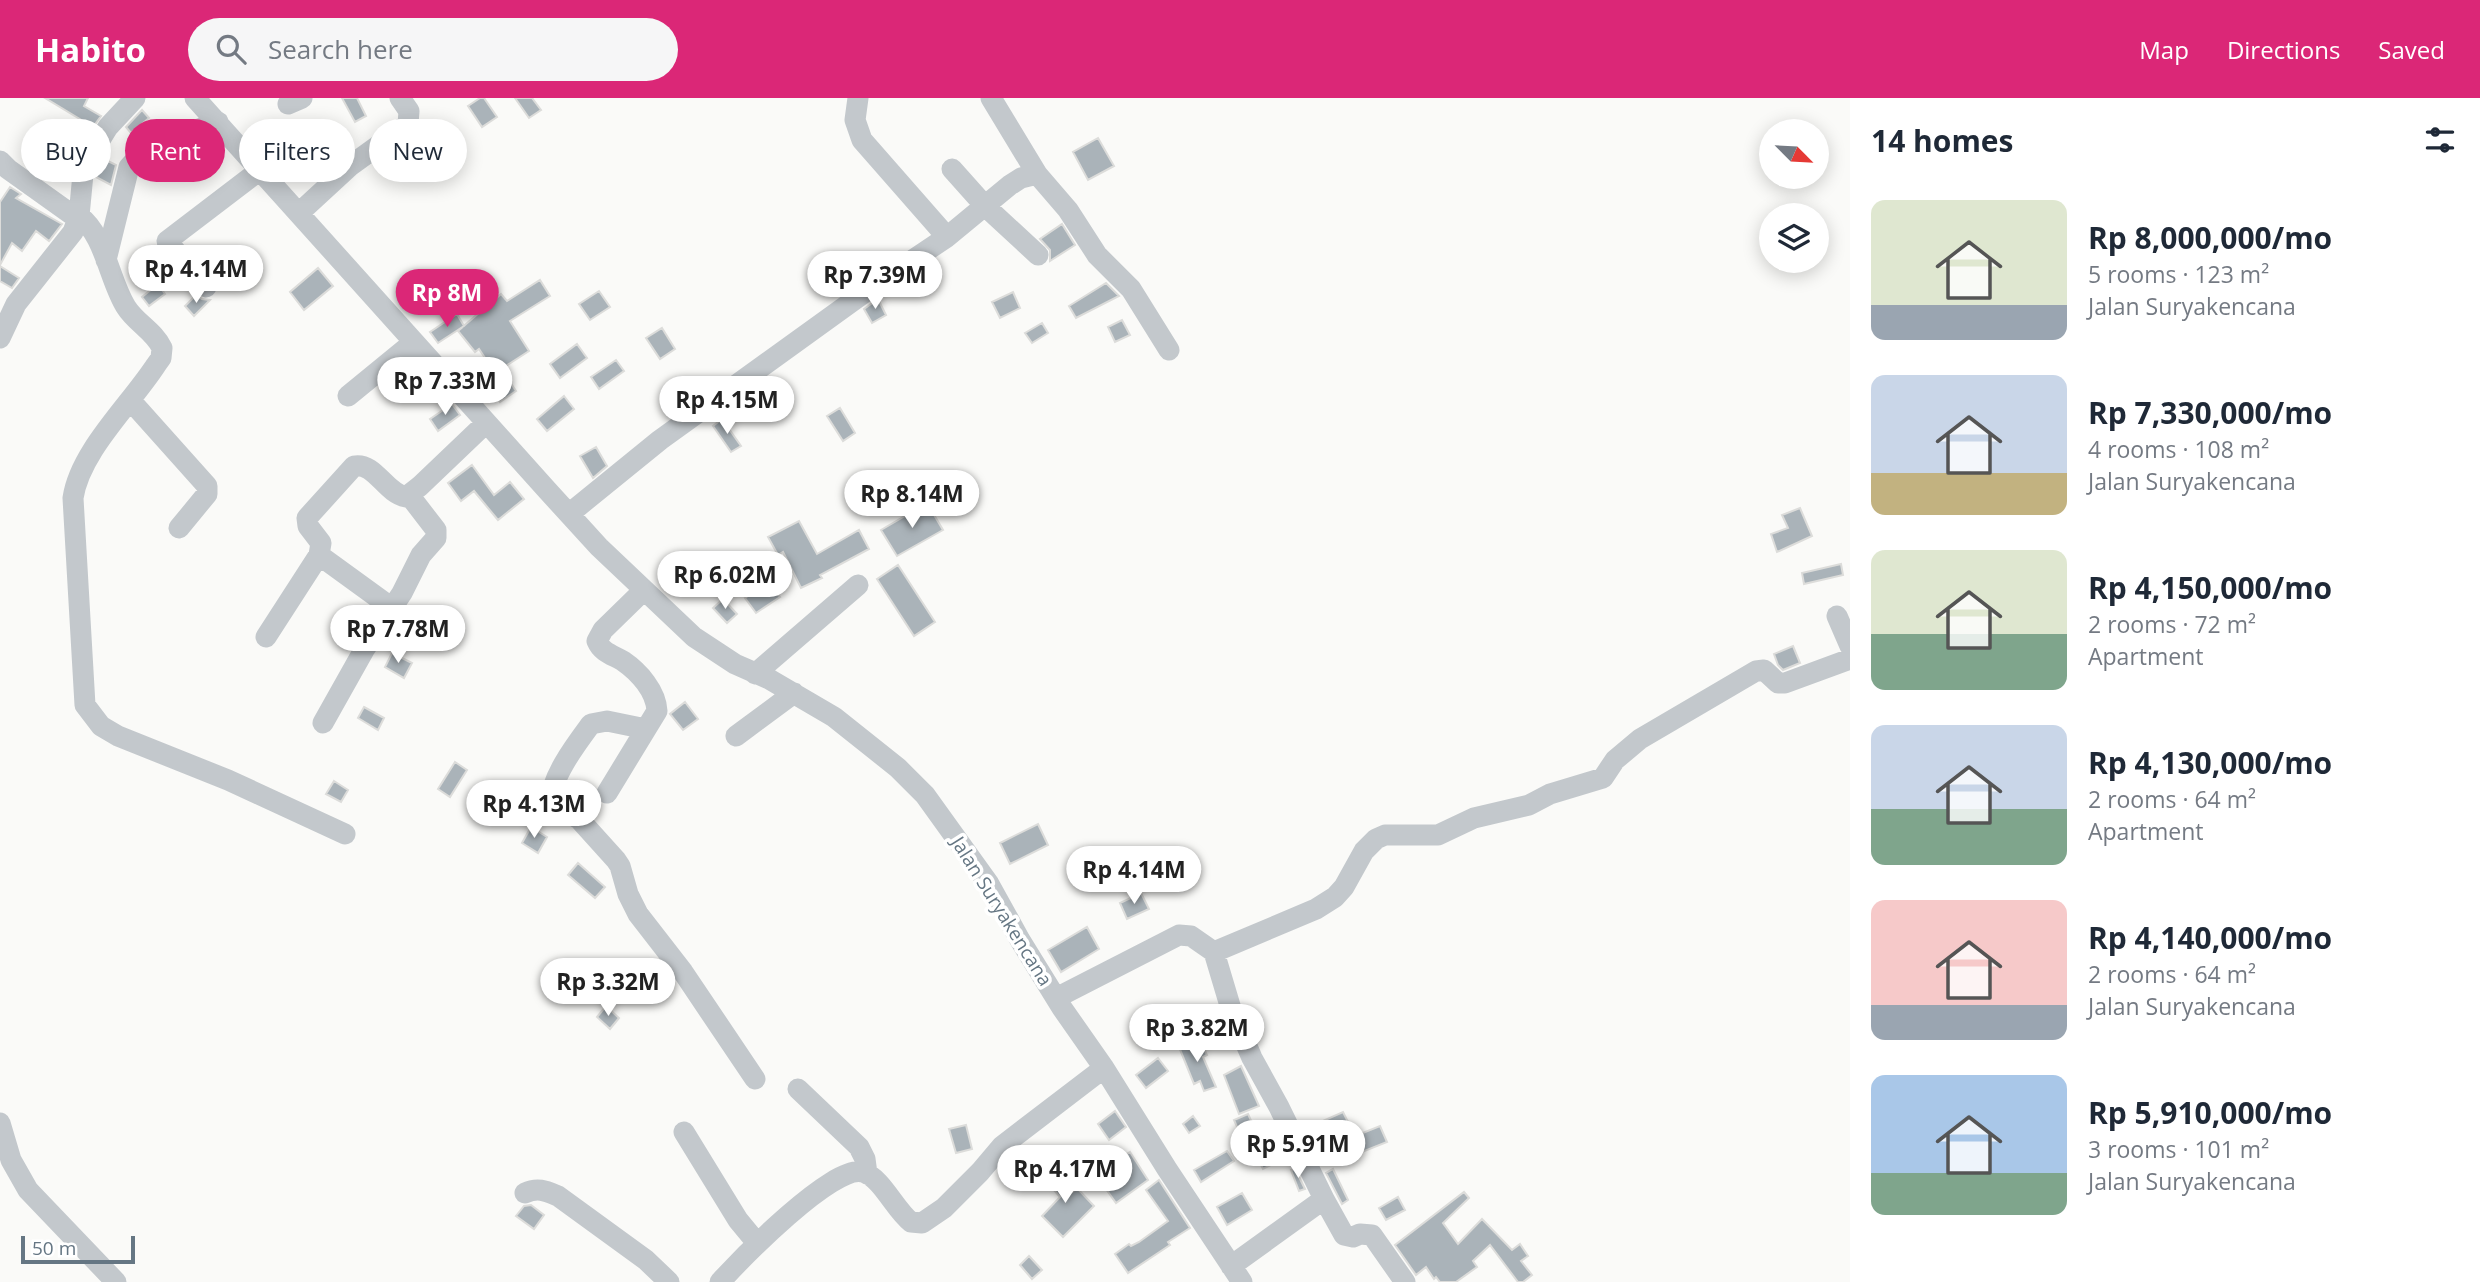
<!DOCTYPE html>
<html lang="en">
<head>
<meta charset="utf-8">
<style>
	body { margin:0; font-family:"Open Sans",sans-serif; background:#f6f6f7; color:#1f2937; height:100vh; display:flex; flex-direction:column; font-size:26px; white-space:nowrap }
	* { box-sizing:border-box; margin:0 }
	p { font-size:23px; color:#747a83 }
	.icon { flex:none; width:38px; height:38px; fill:none; stroke:currentColor; stroke-width:2; stroke-linecap:round; stroke-linejoin:round }
	.map { position:relative; flex:1; overflow:hidden }
	.sheet { display:flex; flex-direction:column; background:#fff; width:630px }
	.sheet>* { flex:none }
	.hud { position:absolute; left:21px; top:21px; width:665px; height:63px; display:flex; gap:14px }
	.needle { width:46px; rotate:114deg }
	.tools { position:absolute; left:1759px; top:21px; display:grid; gap:14px }
	.tools a { display:grid; place-items:center; width:70px; height:70px; border-radius:50%; background:#fff; box-shadow:0 4px 18px #0003; font-size:35px }
	.scale { position:absolute; left:21px; bottom:18px; width:114px; box-sizing:border-box; padding-left:7px; border:4px solid #657683; border-top:0; font-size:19px; line-height:24px; white-space:nowrap; color:#657683; -webkit-text-stroke:5px #fff; paint-order:stroke }
	.price { position:absolute; translate:-50% -60px; padding:0 16px; border-radius:24px; background:#fff; color:#222; font-size:23px; line-height:46px; filter:drop-shadow(0 2px 4px #0008) }
	.price::after { content:''; position:absolute; left:50%; top:42px; width:21px; height:16px; margin-left:-10px; background:inherit; clip-path:polygon(0 0,100% 0,50% 100%) }
	.price.current { background:#db2777; color:#fff }
	ul { padding:0; list-style:none }
	li { display:flex; align-items:center; gap:21px; height:175px; padding:0 21px }
	li span { display:grid; place-items:center; flex:none; width:196px; height:140px; border-radius:14px; color:#555 }
	li>.icon { margin-inline-start:auto }
	span .icon { width:84px; height:84px; fill:#fffc; stroke-width:1 }
	li b { font-size:30px }
	h2 { display:flex; justify-content:space-between; align-items:center; height:84px; padding:0 21px; font-size:30px }
	.pill { padding:0 24px; border-radius:32px; background:#fff; box-shadow:0 4px 18px #0003; font-size:24px; line-height:63px }
	.pill.current { background:#db2777; color:#fff }
	header { display:flex; align-items:center; gap:42px; box-sizing:border-box; height:98px; padding:0 35px; background:#db2777; color:#fff }
	header strong { font-size:33px }
	nav { display:flex; gap:38px; margin-inline-start:auto; font-size:24px }
	.search { width:490px; height:63px; background:#f6f6f7; display:flex; align-items:center; gap:18px; box-sizing:border-box; padding:0 24px; border-radius:38px; color:#747a83; font-size:26px }
	main { display:flex; flex:1; min-height:0 }
	.map>svg:first-child { display:block }
	.building { fill:#aab3b9; stroke:#dcdcda; stroke-width:2 }
	.lines { fill:none; stroke-linecap:round; stroke-linejoin:round }
	.minor { stroke:#c3c8cc; stroke-width:21 }
	.labels { text-anchor:middle; dominant-baseline:central; stroke-width:7; stroke-linejoin:round; paint-order:stroke }
	.street-label { font-size:19px; fill:#657683; stroke:#fff }
</style>
</head>
<body>
<header>
<strong>Habito</strong>
<div class="search"><svg class="icon" aria-label="search" viewBox="0 0 24 24"><circle cx="10" cy="10" r="6"/><path d="M15 15l6 6"/></svg>Search here</div>
<nav><a>Map</a><a>Directions</a><a>Saved</a></nav>
</header>
<main>
<div class="map">
<svg width="1850" height="1184" viewBox="0 0 1850 1184">
	<rect width="100%" height="100%" fill="#fafaf8"/>
	<!-- building -->
	<path class="building" d="M45 0H88L84 8 101 18 93 29Z
		M342 0H357L366 18 355 24Z
		M480 0H484L497 19 482 29 468 8Z
		M515 0H532L541 12 529 20Z
		M142 12 149 20 131 35 126 29Z
		M1098 40 1114 68 1088 82 1073 54Z
		M287 48 298 60 284 72 273 60Z
		M104 61 116 67 111 87 96 79Z
		M10 89 21 96 16 100 62 126 49 143 36 133 22 153 12 145 0 167V104Z
		M1062 126 1075 147 1050 163V152L1040 141Z
		M0 168 19 180 12 190 0 183Z
		M318 170 333 188 304 212 290 194Z
		M540 182 550 198 510 223 529 253 495 275 479 251 475 254 458 233 501 196 507 203Z
		M1106 185 1119 198 1076 220 1069 208Z
		M158 186 165 196 149 208 142 199Z
		M599 193 610 209 590 222 579 206Z
		M1013 194 1020 210 1000 220 992 204Z
		M196 197 202 201 210 202 194 218 185 208Z
		M878 201 886 217 872 225 864 211Z
		M457 216 464 228 438 245 430 234Z
		M1122 222 1130 237 1115 244 1108 229Z
		M1042 225 1048 235 1032 245 1025 235Z
		M662 230 675 251 660 261 646 240Z
		M577 246 587 260 560 280 550 266Z
		M616 262 624 273 599 291 591 279Z
		M506 278 516 293 500 304 490 288Z
		M564 298 574 311 547 333 537 321Z
		M452 306 460 317 438 333 430 321Z
		M840 310 855 335 843 343 827 318Z
		M722 321 741 348 731 354 713 328Z
		M596 349 607 368 593 380 580 358Z
		M472 367 494 397 510 384 524 401 498 422 474 393 461 403 448 385Z
		M927 405 943 432 897 458 881 432Z
		M1800 410 1812 438 1777 454 1771 436 1788 430 1782 417Z
		M799 423 817 456 859 432 869 451 820 477 822 480 801 490 783 454 778 457 768 439Z
		M1841 466 1843 477 1804 486 1802 475Z
		M898 467 935 524 914 538 877 481Z
		M769 484 780 499 756 515 745 500Z
		M723 501 737 516 727 525 713 510Z
		M1793 548 1800 565 1783 572 1778 567 1774 556Z
		M392 555 412 565 404 580 385 569Z
		M685 604 698 621 683 632 670 616Z
		M364 609 384 620 378 632 358 620Z
		M455 664 467 672 450 699 438 691Z
		M334 683 348 692 341 704 326 696Z
		M1038 726 1048 747 1010 766 1000 745Z
		M531 729 547 739 538 755 522 745Z
		M578 765 605 789 595 800 568 777Z
		M1141 795 1149 811 1127 821 1120 805Z
		M1087 829 1099 851 1061 874 1048 852Z
		M606 908 619 920 610 931 597 919Z
		M1199 940 1207 957 1203 959 1216 989 1204 993 1200 983 1194 986 1179 949Z
		M1158 960 1168 973 1146 990 1136 977Z
		M1241 968 1259 1008 1239 1016 1224 977Z
		M1115 1013 1126 1029 1109 1042 1098 1026Z
		M1343 1014 1351 1030 1323 1042 1316 1026Z
		M1248 1016 1255 1031 1241 1038 1234 1022Z
		M1193 1018 1200 1028 1189 1035 1183 1026Z
		M966 1027 972 1051 956 1055 949 1031Z
		M1380 1028 1387 1044 1362 1054 1355 1038Z
		M1271 1042 1281 1062 1263 1071 1258 1061 1263 1059 1258 1048Z
		M1227 1053 1234 1063 1201 1084 1194 1072Z
		M1130 1054 1148 1082 1116 1105 1096 1077Z
		M1051 1070 1072 1094 1077 1090 1094 1108 1063 1139 1042 1118 1060 1099 1042 1078Z
		M1295 1071 1305 1091 1299 1093 1291 1072Z
		M1333 1071 1348 1102 1342 1106 1326 1075Z
		M1159 1082 1190 1130 1168 1144 1170 1147 1128 1175 1115 1156 1129 1146 1131 1148 1139 1144 1168 1123 1146 1092Z
		M1464 1094 1469 1100 1443 1125 1458 1146 1482 1121 1512 1152 1520 1146 1528 1158 1521 1163 1532 1177 1523 1184H1518L1490 1147 1473 1163 1477 1169 1456 1184H1440L1436 1179 1434 1181 1426 1169 1416 1177 1395 1147Z
		M1242 1095 1252 1112 1227 1127 1217 1109Z
		M1398 1099 1405 1112 1386 1122 1379 1110Z
		M531 1107 544 1117 534 1131 516 1118 524 1108Z
		M1029 1158 1042 1172 1032 1181 1020 1167Z"/>
	<g class="lines">
		<!-- minor -->
		<path class="minor" d="M195 0 547 392 599 449 694 539 735 566 769 581 834 619 898 670 925 697 989 786 1020 842 1062 910 1104 970 1167 1071 1242 1184
			M991 0 1037 76 1068 112 1097 157 1131 191 1169 252
			M288 6 302 0
			M0 63 8 71 78 121
			M952 71 985 108 1038 157
			M299 115 350 68 408 26 409 13 400 0
			M79 118C105 137 109 182 126 209 136 225 154 233 162 250L161 260 156 267C130 307 80 353 73 400L85 607 101 628 118 638 228 682 345 736
			M947 139 1010 87 1021 80 1037 76
			M106 162 129 69C145 48 193 34 218 24
			M206 189 167 143 260 72
			M0 240 16 206 73 134 79 118 83 76 87 63 108 29 135 0
			M348 298 414 244
			M131 303 207 388V396L179 430
			M569 416 660 342 868 192 947 139 862 42 855 22 858 0
			M319 457 392 510
			M644 492 603 532 597 543C602 555 613 557 623 563 639 574 656 593 657 613L646 631 607 623 591 626C577 645 550 680 551 704L579 721 616 762 620 768 628 796 638 816 683 874 755 981
			M1837 518 1850 548
			M266 539 319 457 321 445 308 428 307 420 354 368C375 364 385 395 406 399L420 388 486 325
			M755 576 858 487
			M323 625 364 552 402 495 421 457 436 440V432L409 397
			M736 638 794 595
			M607 695 646 631
			M1214 854 1231 911 1252 960 1279 1009 1324 1101 1344 1137 1353 1139 1360 1136 1372 1137 1405 1184
			M1056 900 1179 837 1191 838 1214 854 1316 811 1335 799 1344 789 1364 753 1376 741 1385 737H1438L1474 720 1529 707 1550 696 1603 680 1615 662 1640 641 1756 573 1764 572 1778 585H1785L1850 561
			M798 991 859 1049 865 1061 867 1076
			M0 1025 11 1062 28 1092 116 1184
			M684 1034 738 1122 757 1145
			M525 1095C538 1089 546 1093 558 1098L646 1162 669 1184
			M1231 1168 1324 1101
			M720 1184C741 1161 833 1066 863 1074 882 1080 895 1112 911 1124L922 1125 944 1110 980 1074 1002 1048 1104 970"/>
	</g>
	<g class="labels">
		<!-- street labels -->
		<g class="street-label">
			<text transform="translate(1002 813) rotate(58)">Jalan Suryakencana</text>
		</g>
	</g>
</svg>
<div class="tools">
<a><svg class="needle" viewBox="-14 -14 28 28"><path d="M0-13l5 13h-10z" fill="#e53935"/><path d="M0 13l5-13h-10z" fill="#747a83"/></svg></a>
<a><svg class="icon" aria-label="layers" viewBox="0 0 24 24"><path d="M12 4l9 5-9 5-9-5zM3 14l9 5 9-5"/></svg></a>
</div>
<div class="scale">50 m</div>
<b class="price" style="left:196px;top:207px">Rp 4.14M</b>
<b class="price" style="left:875px;top:213px">Rp 7.39M</b>
<b class="price current" style="left:447px;top:231px">Rp 8M</b>
<b class="price" style="left:445px;top:319px">Rp 7.33M</b>
<b class="price" style="left:727px;top:338px">Rp 4.15M</b>
<b class="price" style="left:912px;top:432px">Rp 8.14M</b>
<b class="price" style="left:725px;top:513px">Rp 6.02M</b>
<b class="price" style="left:398px;top:567px">Rp 7.78M</b>
<b class="price" style="left:534px;top:742px">Rp 4.13M</b>
<b class="price" style="left:1134px;top:808px">Rp 4.14M</b>
<b class="price" style="left:608px;top:920px">Rp 3.32M</b>
<b class="price" style="left:1197px;top:966px">Rp 3.82M</b>
<b class="price" style="left:1298px;top:1082px">Rp 5.91M</b>
<b class="price" style="left:1065px;top:1107px">Rp 4.17M</b>
<div class="hud">
<a class="pill">Buy</a>
<a class="pill current">Rent</a>
<a class="pill">Filters</a>
<a class="pill">New</a>
</div>
</div>
<section class="sheet">
<h2>14 homes<svg class="icon" aria-label="filters" viewBox="0 0 24 24"><path d="M4 7h16M4 17h16"/><circle cx="9" cy="7" r="2"/><circle cx="15" cy="17" r="2"/></svg></h2>
<ul>
<li><span style="background:linear-gradient(#dfe7d0 75%,#9aa5b1 0)"><svg class="icon" aria-label="home" viewBox="0 0 24 24"><path d="M3 11l9-7 9 7M6 9v11h12V9"/></svg></span><div><b>Rp 8,000,000/mo</b><p>5 rooms · 123 m²</p><p>Jalan Suryakencana</p></div></li>
<li><span style="background:linear-gradient(#c9d6e8 70%,#c2b280 0)"><svg class="icon" aria-label="home" viewBox="0 0 24 24"><path d="M3 11l9-7 9 7M6 9v11h12V9"/></svg></span><div><b>Rp 7,330,000/mo</b><p>4 rooms · 108 m²</p><p>Jalan Suryakencana</p></div></li>
<li><span style="background:linear-gradient(#dfe7d0 60%,#7fa58c 0)"><svg class="icon" aria-label="home" viewBox="0 0 24 24"><path d="M3 11l9-7 9 7M6 9v11h12V9"/></svg></span><div><b>Rp 4,150,000/mo</b><p>2 rooms · 72 m²</p><p>Apartment</p></div></li>
<li><span style="background:linear-gradient(#c9d6e8 60%,#7fa58c 0)"><svg class="icon" aria-label="home" viewBox="0 0 24 24"><path d="M3 11l9-7 9 7M6 9v11h12V9"/></svg></span><div><b>Rp 4,130,000/mo</b><p>2 rooms · 64 m²</p><p>Apartment</p></div></li>
<li><span style="background:linear-gradient(#f6c9c9 75%,#9aa5b1 0)"><svg class="icon" aria-label="home" viewBox="0 0 24 24"><path d="M3 11l9-7 9 7M6 9v11h12V9"/></svg></span><div><b>Rp 4,140,000/mo</b><p>2 rooms · 64 m²</p><p>Jalan Suryakencana</p></div></li>
<li><span style="background:linear-gradient(#a9c7e8 70%,#7fa58c 0)"><svg class="icon" aria-label="home" viewBox="0 0 24 24"><path d="M3 11l9-7 9 7M6 9v11h12V9"/></svg></span><div><b>Rp 5,910,000/mo</b><p>3 rooms · 101 m²</p><p>Jalan Suryakencana</p></div></li>
</ul>
</section>
</main>
</body>
</html>
